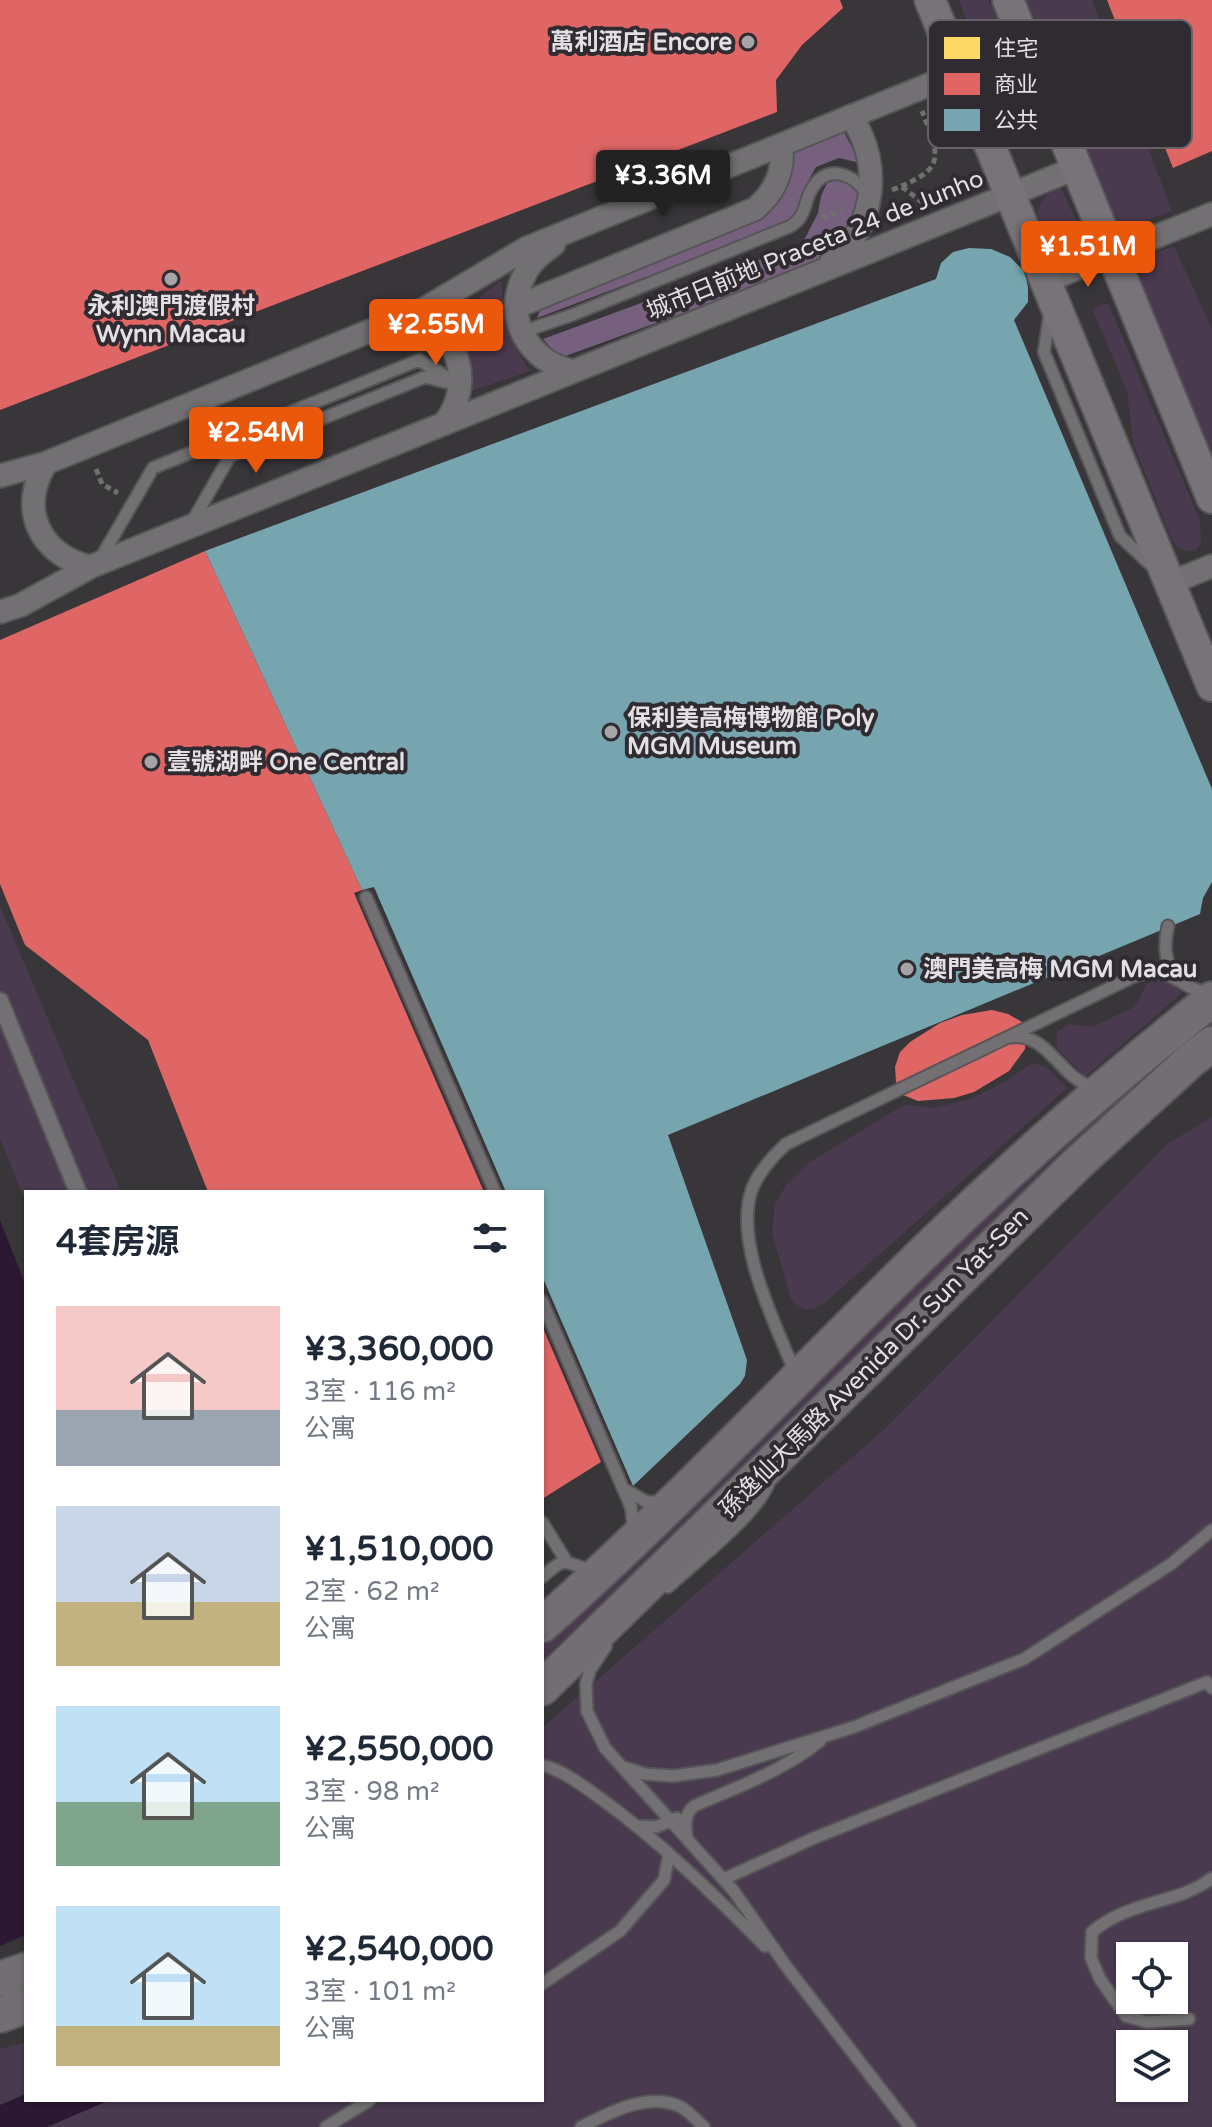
<!DOCTYPE html>
<html lang="zh">
<head>
<meta charset="utf-8">
<style>
	body { margin:0; font-family:"Varela Round","Noto Sans SC",sans-serif; background:#f2f2f3; color:#1f2937; height:100vh; display:flex; flex-direction:column; font-size:30px; white-space:nowrap }
	* { box-sizing:border-box; margin:0 }
	p { font-size:26px; color:#747a83 }
	.icon { flex:none; width:44px; height:44px; fill:none; stroke:currentColor; stroke-width:2; stroke-linecap:round; stroke-linejoin:round }
	.map { position:relative; flex:1; overflow:hidden }
	.drawer { position:absolute; left:24px; top:1190px; width:520px; height:912px; display:flex; flex-direction:column; background:#fff; border-radius:0px; box-shadow:0 2px 6px #0004 }
	.drawer>* { flex:none }
	.controls { position:absolute; left:1116px; top:1942px; display:grid; gap:16px }
	.controls a { display:grid; place-items:center; width:72px; height:72px; border-radius:0px; background:#fff; box-shadow:0 2px 6px #0004; font-size:40px }
	.price { position:absolute; translate:-50% -68px; padding:0 18px; border-radius:8px; background:#ea580c; color:#fff; font-size:26px; line-height:52px; filter:drop-shadow(0 2px 4px #0008) }
	.price::after { content:''; position:absolute; left:50%; top:48px; width:24px; height:18px; margin-left:-12px; background:inherit; clip-path:polygon(0 0,100% 0,50% 100%) }
	.price.active { background:#222; color:#fff }
	ul { padding:0; list-style:none }
	li { display:flex; align-items:center; gap:24px; height:200px; padding:0 32px }
	li span { display:grid; place-items:center; flex:none; width:224px; height:160px; border-radius:0px; color:#555 }
	li>.icon { margin-inline-start:auto }
	span .icon { width:96px; height:96px; fill:#fffc; stroke-width:1 }
	li b { font-size:34px }
	h2 { display:flex; justify-content:space-between; align-items:center; height:96px; padding:0 32px; font-size:34px }
	.map>svg:first-child { display:block }
	.green { fill:#4a3a4f; fill-rule:evenodd }
	.forest { fill:#77607e }
	.water { fill:#2d1833 }
	.homes { fill:#ffd966 }
	.shops { fill:#e06666 }
	.public { fill:#76a5af }
	.lines { fill:none; stroke-linecap:round; stroke-linejoin:round }
	.service-casing { stroke:#565557; stroke-width:15 }
	.pedestrian-casing { stroke:#565557; stroke-width:20 }
	.minor-casing { stroke:#565557; stroke-width:26 }
	.secondary-casing { stroke:#565557; stroke-width:34 }
	.primary-casing { stroke:#565557; stroke-width:38 }
	.path { stroke:#717071; stroke-width:5; stroke-dasharray:6 4; stroke-linecap:butt }
	.service { stroke:#727072; stroke-width:11 }
	.pedestrian { stroke:#727072; stroke-width:16 }
	.minor { stroke:#727072; stroke-width:22 }
	.secondary { stroke:#777378; stroke-width:30 }
	.primary { stroke:#736d74; stroke-width:34 }
	.poi-dot { fill:#a6a4a8; stroke:#2f2b30; stroke-width:3 }
	.labels { text-anchor:middle; dominant-baseline:central; stroke-width:8; stroke-linejoin:round; paint-order:stroke }
	.poi-label { font-size:24px; font-weight:bold; fill:#e2e0e3; stroke:#2f2b30; text-anchor:start }
	.street-label { font-size:24px; fill:#e2e0e3; stroke:#2f2b30 }
	.key { fill:#2f2b30; stroke:#656166; stroke-width:2 }
	.key-label { font-size:22px; fill:#e2e0e3 }
</style>
</head>
<body>
<div class="map">
<svg width="1212" height="2127" viewBox="0 0 1212 2127">
	<rect width="100%" height="100%" fill="#383639"/>
	<!-- green -->
	<path class="green" d="M959 0H989C995 13 1004 26 996 40 969 41 968 22 959 0Z
		M1026 0H1092L1172 211 1127 227 1117 221 1109 210Z
		M1058 187 1062 190 1085 239 1083 249 1067 258C1046 250 1043 231 1037 211L1046 195Z
		M1174 246 1212 329V465L1143 293 1140 270 1146 256Z
		M501 280C505 321 506 336 530 371L468 392C470 367 468 340 450 322Z
		M1101 304 1109 305 1200 521 1201 544 1195 551C1183 552 1177 548 1171 538L1133 443 1127 391 1093 311Z
		M0 906 121 1192H26V1203L0 1138Z
		M1152 981 1170 983 1182 993 1085 1077 1057 1048V1032L1068 1024 1092 1027 1132 1008 1139 1000 1146 984Z
		M1212 1014V1030L964 1257 542 1661V1647L1016 1187Z
		M1032 1063 1046 1067 1067 1088 828 1300 816 1308 807 1310 798 1307 791 1299 772 1233 775 1204 786 1185 807 1164 905 1104 933 1108 971 1099 1006 1081Z
		M1212 1117V2127H0L43 2100H542V1728L888 1426 1167 1144ZM1130 1956H1174V2000H1130ZM1130 2044H1174V2088H1130Z
		M26 2042V2094L0 2105V2049Z"/>
	<!-- forest -->
	<path class="forest" d="M844 132 860 163 839 158 816 167 807 183 804 207 787 224 537 318 542 305 765 208 783 158Z
		M837 180 848 182 857 189C862 223 837 251 810 267L560 358 543 339 802 244 818 213 821 196 827 183Z"/>
	<!-- water -->
	<path class="water" d="M0 1220 26 1286V1935L0 1946Z
		M26 2094V2100H110L47 2127H0V2105Z"/>
	<!-- homes -->
	<path class="homes" d="M666 0H765L803 30 760 95 711 54Z
		M100 654 186 843 135 867 304 945 271 1014 46 905 0 805V699Z
		M1134 841 1161 909 1122 929 1023 952 1006 961 956 999 933 1010 911 1019 833 1032 801 1048 757 1079 698 1105 673 1045 736 1016 765 993 804 974 829 965 895 951 934 933 992 894 1047 872 1082 868Z
		M372 1030 431 1192H340L291 1059Z"/>
	<!-- shops -->
	<path class="shops" d="M0 0H840L843 8 802 45 776 80 777 112 0 410Z
		M1107 0H1212V151L1173 168Z
		M205 551 362 890 354 893 484 1192H208L148 1040 25 945 0 884V640Z
		M992 1010 1008 1014 1022 1022 1026 1034 1025 1049 1009 1071 974 1092 954 1098 918 1101 903 1095 896 1082 895 1067 900 1052 910 1042 940 1023 962 1015Z
		M542 1326 601 1462 542 1499Z"/>
	<!-- public -->
	<path class="public" d="M969 248 991 249 1010 257 1025 272 1028 288V302L1014 320 1212 789V882L1203 898 1200 914 668 1135 747 1360 745 1376 740 1384 633 1486 542 1276V1192H506L374 887 362 890 205 551 936 279 941 263 953 252Z"/>
	<g class="lines">
		<!-- service casing -->
		<g class="service-casing">
			<path id="service" d="M1050 312 1044 352 1120 536 1152 566
				M522 332 572 315 791 226C808 215 803 201 813 187 828 163 854 175 866 193
				M192 522 230 456 425 377 449 383
				M99 561 153 468 419 360 461 386
				M366 897 495 1192
				M1168 926C1164 944 1164 960 1175 975
				M1011 1037C1049 1032 1060 1080 1094 1087
				M542 1301 631 1507 634 1530
				M796 1375C776 1325 733 1242 752 1189 759 1171 772 1157 786 1144L1137 975C1177 966 1178 989 1209 993
				M624 1489 647 1502H663
				M542 1522 566 1561
				M542 1577C570 1553 562 1564 594 1571
				M668 1587C694 1563 759 1513 769 1482
				M606 1646 590 1670 586 1684 587 1711 605 1748 733 1890 786 1966 910 2127
				M542 1765C564 1771 582 1785 600 1798 661 1842 713 1894 765 1946
				M626 1768 645 1774 673 1776 717 1770 854 1727 1024 1659 1171 1564 1212 1530
				M637 1826 656 1827 677 1818
				M687 1838C685 1826 684 1815 694 1806 737 1787 783 1771 820 1741
				M724 1879 814 1838 1207 1682 1212 1688
				M542 1984 620 1931 664 1880 669 1854
				M1189 2019 1147 2022 1126 2016 1100 1979 1091 1958 1092 1932C1129 1900 1179 1904 1212 1878
				M326 2127 370 2100
				M581 2127C609 2113 647 2092 679 2106 688 2110 697 2121 704 2127"/>
		</g>
		<!-- pedestrian casing -->
		<g class="pedestrian-casing">
			<path id="pedestrian" d="M0 1001 78 1192"/>
		</g>
		<!-- minor casing -->
		<g class="minor-casing">
			<path id="minor" d="M554 244C542 253 530 262 524 276 502 317 530 364 574 371
				M831 262C877 226 882 164 851 116
				M1046 281 1212 214
				M516 307 755 209C774 193 785 171 781 145
				M411 315C460 330 475 384 444 424
				M46 463C18 509 39 554 90 567
				M0 476 46 463 424 309 527 248 1027 45
				M1170 583 1212 566
				M0 612 21 605 90 567 1076 168"/>
		</g>
		<!-- secondary casing -->
		<g class="secondary-casing">
			<path id="secondary" d="M930 0 1212 686
				M1008 0 1212 498"/>
		</g>
		<!-- primary casing -->
		<g class="primary-casing">
			<path id="primary" d="M542 1625C680 1503 805 1367 938 1239 1025 1155 1117 1074 1212 999
				M542 1688 1078 1163 1191 1060 1212 1044
				M0 1979 26 1970
				M0 2015 26 2006"/>
		</g>
		<!-- path -->
		<path class="path" d="M902 187 926 205
			M892 190C944 169 942 161 922 111
			M822 215 825 217 842 210
			M96 469 102 484 118 493"/>
		<!-- service -->
		<use href="#service" class="service"/>
		<!-- pedestrian -->
		<use href="#pedestrian" class="pedestrian"/>
		<!-- minor -->
		<use href="#minor" class="minor"/>
		<!-- secondary -->
		<use href="#secondary" class="secondary"/>
		<!-- primary -->
		<use href="#primary" class="primary"/>
	</g>
	<!-- markers -->
	<g class="poi-dot">
		<circle cx="748" cy="42" r="8"/>
		<circle cx="171" cy="279" r="8"/>
		<circle cx="611" cy="732" r="8"/>
		<circle cx="151" cy="762" r="8"/>
		<circle cx="907" cy="969" r="8"/>
	</g>
	<g class="labels">
		<!-- poi labels -->
		<g class="poi-label">
			<text x="732" y="42" text-anchor="end">萬利酒店 Encore</text>
			<text x="171" y="306" text-anchor="middle">永利澳門渡假村<tspan x="171" dy="28">Wynn Macau</tspan></text>
			<text x="627" y="718">保利美高梅博物館 Poly<tspan x="627" dy="28">MGM Museum</tspan></text>
			<text x="167" y="762">壹號湖畔 One Central</text>
			<text x="923" y="969">澳門美高梅 MGM Macau</text>
		</g>
		<!-- street labels -->
		<g class="street-label">
			<text transform="translate(815 245) rotate(-22)">城市日前地 Praceta 24 de Junho</text>
			<text transform="translate(874 1363) rotate(-45)">孫逸仙大馬路 Avenida Dr. Sun Yat-Sen</text>
		</g>
	</g>
	<!-- legend -->
	<rect x="928" y="20" width="264" height="128" rx="12" class="key"/>
	<rect x="944" y="37" width="36" height="22" fill="#ffd966"/>
	<rect x="944" y="73" width="36" height="22" fill="#e06666"/>
	<rect x="944" y="109" width="36" height="22" fill="#76a5af"/>
	<g class="key-label">
		<text x="994" y="56">住宅</text>
		<text x="994" y="92">商业</text>
		<text x="994" y="128">公共</text>
	</g>
</svg>
<div class="controls">
<a><svg class="icon" aria-label="locate" viewBox="0 0 24 24"><circle cx="12" cy="12" r="6"/><path d="M12 2v4M12 18v4M2 12h4M18 12h4"/></svg></a>
<a><svg class="icon" aria-label="layers" viewBox="0 0 24 24"><path d="M12 4l9 5-9 5-9-5zM3 14l9 5 9-5"/></svg></a>
</div>
<b class="price active" style="left:663px;top:218px">¥3.36M</b>
<b class="price" style="left:1088px;top:289px">¥1.51M</b>
<b class="price" style="left:436px;top:367px">¥2.55M</b>
<b class="price" style="left:256px;top:475px">¥2.54M</b>
<section class="drawer">
<h2>4套房源<svg class="icon" aria-label="filters" viewBox="0 0 24 24"><path d="M4 7h16M4 17h16"/><circle cx="9" cy="7" r="2"/><circle cx="15" cy="17" r="2"/></svg></h2>
<ul>
<li><span style="background:linear-gradient(#f6c9c9 65%,#9aa5b1 0)"><svg class="icon" aria-label="home" viewBox="0 0 24 24"><path d="M3 11l9-7 9 7M6 9v11h12V9"/></svg></span><div><b>¥3,360,000</b><p>3室 · 116 m²</p><p>公寓</p></div></li>
<li><span style="background:linear-gradient(#c9d6e8 60%,#c2b280 0)"><svg class="icon" aria-label="home" viewBox="0 0 24 24"><path d="M3 11l9-7 9 7M6 9v11h12V9"/></svg></span><div><b>¥1,510,000</b><p>2室 · 62 m²</p><p>公寓</p></div></li>
<li><span style="background:linear-gradient(#bfe0f5 60%,#7fa58c 0)"><svg class="icon" aria-label="home" viewBox="0 0 24 24"><path d="M3 11l9-7 9 7M6 9v11h12V9"/></svg></span><div><b>¥2,550,000</b><p>3室 · 98 m²</p><p>公寓</p></div></li>
<li><span style="background:linear-gradient(#bfe0f5 75%,#c2b280 0)"><svg class="icon" aria-label="home" viewBox="0 0 24 24"><path d="M3 11l9-7 9 7M6 9v11h12V9"/></svg></span><div><b>¥2,540,000</b><p>3室 · 101 m²</p><p>公寓</p></div></li>
</ul>
</section>
</div>
</body>
</html>
